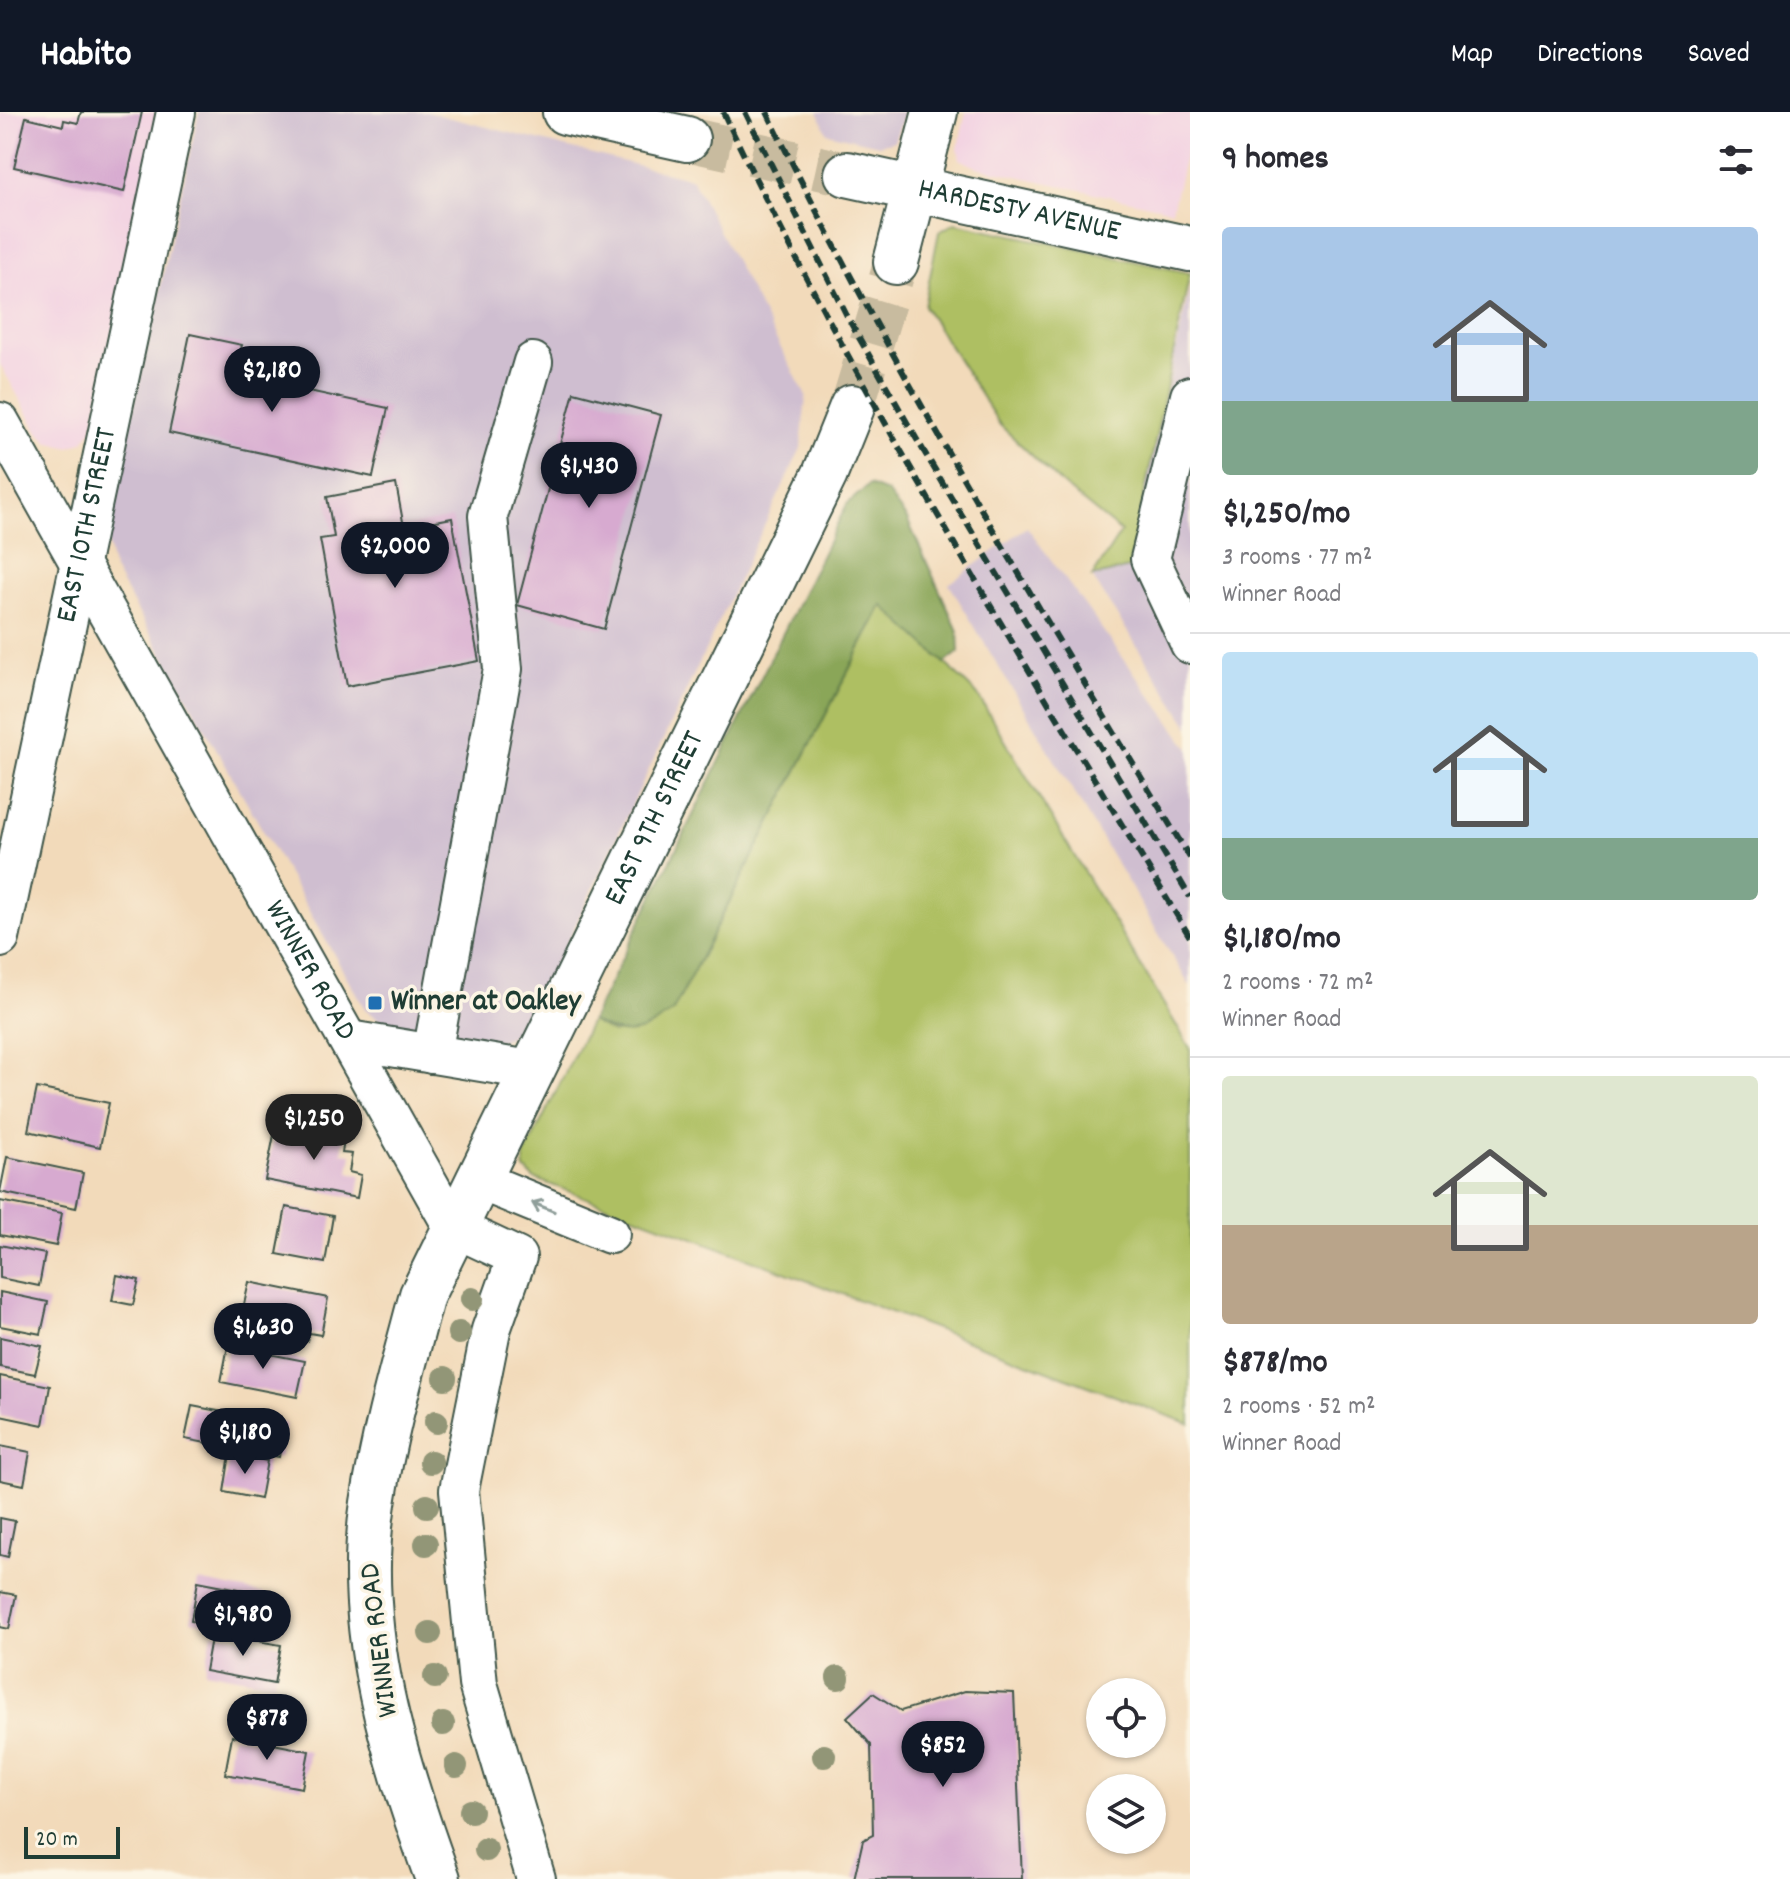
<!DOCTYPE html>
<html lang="en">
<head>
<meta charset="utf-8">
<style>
	body { margin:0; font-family:Dekko,sans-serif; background:#f2f2f3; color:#2b2b33; height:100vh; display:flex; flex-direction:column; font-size:30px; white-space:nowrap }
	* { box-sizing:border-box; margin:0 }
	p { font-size:26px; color:#7c7c81 }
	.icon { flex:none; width:44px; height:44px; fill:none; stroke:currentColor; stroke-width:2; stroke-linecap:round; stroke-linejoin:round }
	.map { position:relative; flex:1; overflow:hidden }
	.panel { display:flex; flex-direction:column; background:#fff; width:600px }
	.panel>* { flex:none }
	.tools { position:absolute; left:1086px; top:1566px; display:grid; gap:16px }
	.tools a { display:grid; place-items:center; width:80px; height:80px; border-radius:50%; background:#fff; box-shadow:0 2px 6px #0004; font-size:40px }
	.scale { position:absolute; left:24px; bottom:20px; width:96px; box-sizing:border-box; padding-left:8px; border:4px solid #1f3d34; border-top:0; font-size:22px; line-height:28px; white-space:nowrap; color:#1f3d34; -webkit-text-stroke:6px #fcf5e5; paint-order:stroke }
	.price { position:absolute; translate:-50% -68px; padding:0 18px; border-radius:28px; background:#111827; color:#fff; font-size:26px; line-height:52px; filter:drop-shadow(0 2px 4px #0008) }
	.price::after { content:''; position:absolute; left:50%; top:48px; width:24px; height:18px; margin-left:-12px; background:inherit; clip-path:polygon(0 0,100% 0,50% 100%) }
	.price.active { background:#222; color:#fff }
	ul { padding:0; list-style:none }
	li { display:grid; align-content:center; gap:16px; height:424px; padding:0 32px }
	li+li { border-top:2px solid #e1e1e2 }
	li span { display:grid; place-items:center; height:248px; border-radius:8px; color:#555 }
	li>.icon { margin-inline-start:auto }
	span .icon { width:144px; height:144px; fill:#fffc; stroke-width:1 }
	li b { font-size:34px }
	h2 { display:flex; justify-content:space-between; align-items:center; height:96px; padding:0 32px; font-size:34px }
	header { display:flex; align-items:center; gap:48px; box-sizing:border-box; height:112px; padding:0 40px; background:#111827; color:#fff }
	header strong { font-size:38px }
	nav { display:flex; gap:44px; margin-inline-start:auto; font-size:28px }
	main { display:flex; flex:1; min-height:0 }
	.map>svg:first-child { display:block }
	.built { fill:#f2d0e2 }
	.industrial { fill:#cfbed0 }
	.green { fill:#aebf62; stroke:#667e4b; stroke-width:2 }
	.forest { fill:#8aa658; stroke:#547246; stroke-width:2 }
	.building { fill:#d7aad0 }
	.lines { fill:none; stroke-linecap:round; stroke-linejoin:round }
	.major-tunnel { stroke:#c8bb9f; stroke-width:44; stroke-dasharray:44 22; stroke-linecap:butt }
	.minor-casing { stroke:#3f5548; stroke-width:42 }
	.major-casing { stroke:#3f5548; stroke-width:48 }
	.minor { stroke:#fff; stroke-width:38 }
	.major { stroke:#fff; stroke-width:44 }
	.rail { stroke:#1f3d34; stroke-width:6; stroke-dasharray:12 6; stroke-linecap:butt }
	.tree { fill:#929677 }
	.oneway { stroke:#8f9e9a }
	.poi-dot { fill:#1f6fb2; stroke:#fcf5e5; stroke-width:3 }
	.labels { text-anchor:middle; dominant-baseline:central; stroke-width:7; stroke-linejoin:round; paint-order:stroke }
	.street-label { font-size:30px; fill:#1f3d34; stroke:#fcf5e5 }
	.poi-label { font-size:30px; font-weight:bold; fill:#1f3d34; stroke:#fcf5e5; text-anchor:start }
</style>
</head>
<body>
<header>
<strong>Habito</strong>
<nav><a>Map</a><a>Directions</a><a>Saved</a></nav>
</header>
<main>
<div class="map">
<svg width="1190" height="1767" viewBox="0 0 1190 1767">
	<rect width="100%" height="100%" fill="#fcf5e5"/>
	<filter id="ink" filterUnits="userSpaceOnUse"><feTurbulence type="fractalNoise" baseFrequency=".0125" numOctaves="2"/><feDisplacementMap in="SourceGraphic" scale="16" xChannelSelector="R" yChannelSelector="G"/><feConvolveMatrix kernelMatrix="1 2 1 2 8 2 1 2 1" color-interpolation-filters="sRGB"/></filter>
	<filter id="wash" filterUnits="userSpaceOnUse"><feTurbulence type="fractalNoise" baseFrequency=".006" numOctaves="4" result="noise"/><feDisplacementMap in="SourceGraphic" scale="32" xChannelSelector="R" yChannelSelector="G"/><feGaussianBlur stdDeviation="1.8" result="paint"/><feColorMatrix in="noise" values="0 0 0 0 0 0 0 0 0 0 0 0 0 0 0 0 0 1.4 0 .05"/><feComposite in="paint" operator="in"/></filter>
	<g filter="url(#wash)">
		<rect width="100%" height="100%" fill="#f2daba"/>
		<!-- built -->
		<path class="built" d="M0 0H163L92 318 84 329 70 335 48 330 37 318 0 252Z
			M966 0H1190V24L1172 98 976 55 960 47 958 37Z"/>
		<!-- industrial -->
		<path class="industrial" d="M199 0H427L692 67 806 284 801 336 537 894 516 921 492 933 389 915 365 897 113 456 106 421Z
			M818 0H905L894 29 879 33 827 21Z
			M1190 174V616L1092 465 1129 455Z
			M1027 415 1190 637V874L949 472Z"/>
		<!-- green -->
		<path class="green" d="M955 111 1190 161 1129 456 1092 465 1121 420 1063 373 1000 313 924 194 939 120Z
			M883 492 977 582 1190 936V1312L533 1066 524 1056V1044L591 909 613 921 673 899Z"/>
		<!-- forest -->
		<path class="forest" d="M869 373 887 380 907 407 958 519 959 540 945 551 882 493 673 899C641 922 628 929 591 909L847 392Z"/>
		<g id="blocks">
			<!-- building -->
			<path class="building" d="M81 0H142L124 80 14 55 26 5 63 14 64 8 78 11Z
				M190 222 242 233 235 263 388 296 373 365 169 321Z
				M574 280 661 303 604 517 517 493Z
				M396 372 404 415 452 406 479 549 347 574 320 427 334 425 327 385Z
				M37 976 109 991 100 1035 28 1019Z
				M307 1012 345 1019 342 1041 352 1042 349 1060 361 1063 357 1086 265 1068 274 1023 303 1029Z
				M7 1045 83 1061 76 1096 0 1080Z
				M0 1089 62 1101 56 1134 0 1123Z
				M286 1095 333 1104 325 1151 277 1142Z
				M0 1133 45 1142 39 1174 0 1166Z
				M117 1163 139 1168 133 1193 112 1189Z
				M249 1170 328 1186 321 1223 309 1221 307 1229 239 1215Z
				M0 1180 48 1190 41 1222 0 1214Z
				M0 1225 42 1234 35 1262 0 1255Z
				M228 1234 305 1249 297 1285 221 1270Z
				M0 1264 50 1274 43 1313 0 1304Z
				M192 1294 285 1312 279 1345 185 1327Z
				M0 1334 30 1340 24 1373 0 1368Z
				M230 1342 267 1349 260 1387 224 1380Z
				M0 1406 15 1409 8 1445 0 1443Z
				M198 1469 265 1482 258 1521 191 1509Z
				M0 1480 16 1483 9 1517 0 1515Z
				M212 1521 281 1533 274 1572 205 1559Z
				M965 1579 1014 1581 1022 1767H854L863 1728 873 1723 871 1633 847 1605 873 1581 901 1599Z
				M232 1624 309 1639 302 1676 225 1662Z"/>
		</g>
	</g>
	<g filter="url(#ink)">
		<use href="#blocks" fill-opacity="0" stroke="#3f5548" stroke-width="2"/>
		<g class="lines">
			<!-- major-tunnel -->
			<path class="major-tunnel" d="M687 27 847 62
				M852 295 896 150"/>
			<!-- minor casing -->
			<g class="minor-casing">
				<g id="minor">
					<path d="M1190 284 1150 447 1190 532"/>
					<path id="s1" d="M0 310 453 1115 517 1145 491 1218 459 1378 478 1572 536 1767"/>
					<path id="s2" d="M0 826 176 0"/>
					<path d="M349 928 530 958"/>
					<path d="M432 942 503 557 488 404 533 250"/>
					<path d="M476 1067 610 1122"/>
				</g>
			</g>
			<!-- major casing -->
			<g class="major-casing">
				<g id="major">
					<path d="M565 0 687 27"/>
					<path id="s3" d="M847 62 1190 137"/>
					<path d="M896 150 935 0"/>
					<path id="s4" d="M438 1767C395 1650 353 1518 373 1391 384 1320 404 1251 422 1183L825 362 852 295"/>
				</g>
			</g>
			<!-- minor -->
			<use href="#minor" class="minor"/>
			<!-- major -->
			<use href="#major" class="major"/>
			<!-- rail -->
			<path class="rail" d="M723 0C860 286 1026 554 1190 825
				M745 0 849 208 916 326 1190 785
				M767 0C892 258 1042 501 1190 746"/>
		</g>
		<!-- trees -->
		<g class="tree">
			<circle cx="472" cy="1187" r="12"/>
			<circle cx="459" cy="1221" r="12"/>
			<circle cx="445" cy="1266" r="12"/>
			<circle cx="436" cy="1310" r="12"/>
			<circle cx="431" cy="1350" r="12"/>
			<circle cx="427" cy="1394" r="12"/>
			<circle cx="426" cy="1432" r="12"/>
			<circle cx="430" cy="1521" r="12"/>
			<circle cx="435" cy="1565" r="12"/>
			<circle cx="838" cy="1566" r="12"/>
			<circle cx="443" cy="1612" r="12"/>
			<circle cx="824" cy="1644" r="12"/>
			<circle cx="456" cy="1654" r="12"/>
			<circle cx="471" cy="1699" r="12"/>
			<circle cx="486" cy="1738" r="12"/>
		</g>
		<!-- one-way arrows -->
		<defs><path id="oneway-shaft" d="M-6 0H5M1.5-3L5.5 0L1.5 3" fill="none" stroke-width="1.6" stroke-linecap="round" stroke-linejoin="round" transform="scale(2)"/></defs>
		<use class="oneway" href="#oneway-shaft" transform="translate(543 1095) rotate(-158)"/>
	</g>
	<!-- markers -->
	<rect class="poi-dot" x="367" y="883" width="16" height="16" rx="4"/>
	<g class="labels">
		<!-- street labels -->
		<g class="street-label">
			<text stroke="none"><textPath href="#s3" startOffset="176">HARDESTY AVENUE</textPath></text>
			<text stroke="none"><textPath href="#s2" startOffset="422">EAST 10TH STREET</textPath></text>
			<text stroke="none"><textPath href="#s4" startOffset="1130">EAST 9TH STREET</textPath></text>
			<text stroke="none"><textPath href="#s1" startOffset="630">WINNER ROAD</textPath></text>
			<text transform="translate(381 1528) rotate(-97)">WINNER ROAD</text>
		</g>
		<!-- poi labels -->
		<g class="poi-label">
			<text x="391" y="891">Winner at Oakley</text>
		</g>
	</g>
</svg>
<div class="tools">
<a><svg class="icon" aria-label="locate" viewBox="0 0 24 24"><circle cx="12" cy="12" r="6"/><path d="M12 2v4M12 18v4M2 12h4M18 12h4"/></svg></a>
<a><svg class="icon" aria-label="layers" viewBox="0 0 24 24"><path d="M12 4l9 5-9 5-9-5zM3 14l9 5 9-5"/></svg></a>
</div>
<div class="scale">20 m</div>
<b class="price" style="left:272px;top:302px">$2,180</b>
<b class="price" style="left:589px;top:398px">$1,430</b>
<b class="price" style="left:395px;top:478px">$2,000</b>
<b class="price active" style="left:314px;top:1050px">$1,250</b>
<b class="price" style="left:263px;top:1259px">$1,630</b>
<b class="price" style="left:245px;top:1364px">$1,180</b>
<b class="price" style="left:243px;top:1546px">$1,980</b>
<b class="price" style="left:267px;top:1650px">$878</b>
<b class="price" style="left:943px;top:1677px">$852</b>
</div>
<section class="panel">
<h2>9 homes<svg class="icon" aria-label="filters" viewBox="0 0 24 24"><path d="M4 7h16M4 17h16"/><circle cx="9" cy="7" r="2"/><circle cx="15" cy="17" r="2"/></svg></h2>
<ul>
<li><span style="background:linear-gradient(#a9c7e8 70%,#7fa58c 0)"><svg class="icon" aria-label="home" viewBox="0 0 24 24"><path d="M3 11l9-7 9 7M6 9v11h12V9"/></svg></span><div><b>$1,250/mo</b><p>3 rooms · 77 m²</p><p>Winner Road</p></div></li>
<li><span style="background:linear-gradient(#bfe0f5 75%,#7fa58c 0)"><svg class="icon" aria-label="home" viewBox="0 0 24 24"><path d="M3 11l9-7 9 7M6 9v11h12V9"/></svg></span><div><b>$1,180/mo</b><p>2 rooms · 72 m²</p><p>Winner Road</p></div></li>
<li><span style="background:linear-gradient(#dfe7d0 60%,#b9a48a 0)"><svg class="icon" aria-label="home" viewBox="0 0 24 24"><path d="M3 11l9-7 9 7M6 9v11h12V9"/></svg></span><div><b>$878/mo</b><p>2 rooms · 52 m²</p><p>Winner Road</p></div></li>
</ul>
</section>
</main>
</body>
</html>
